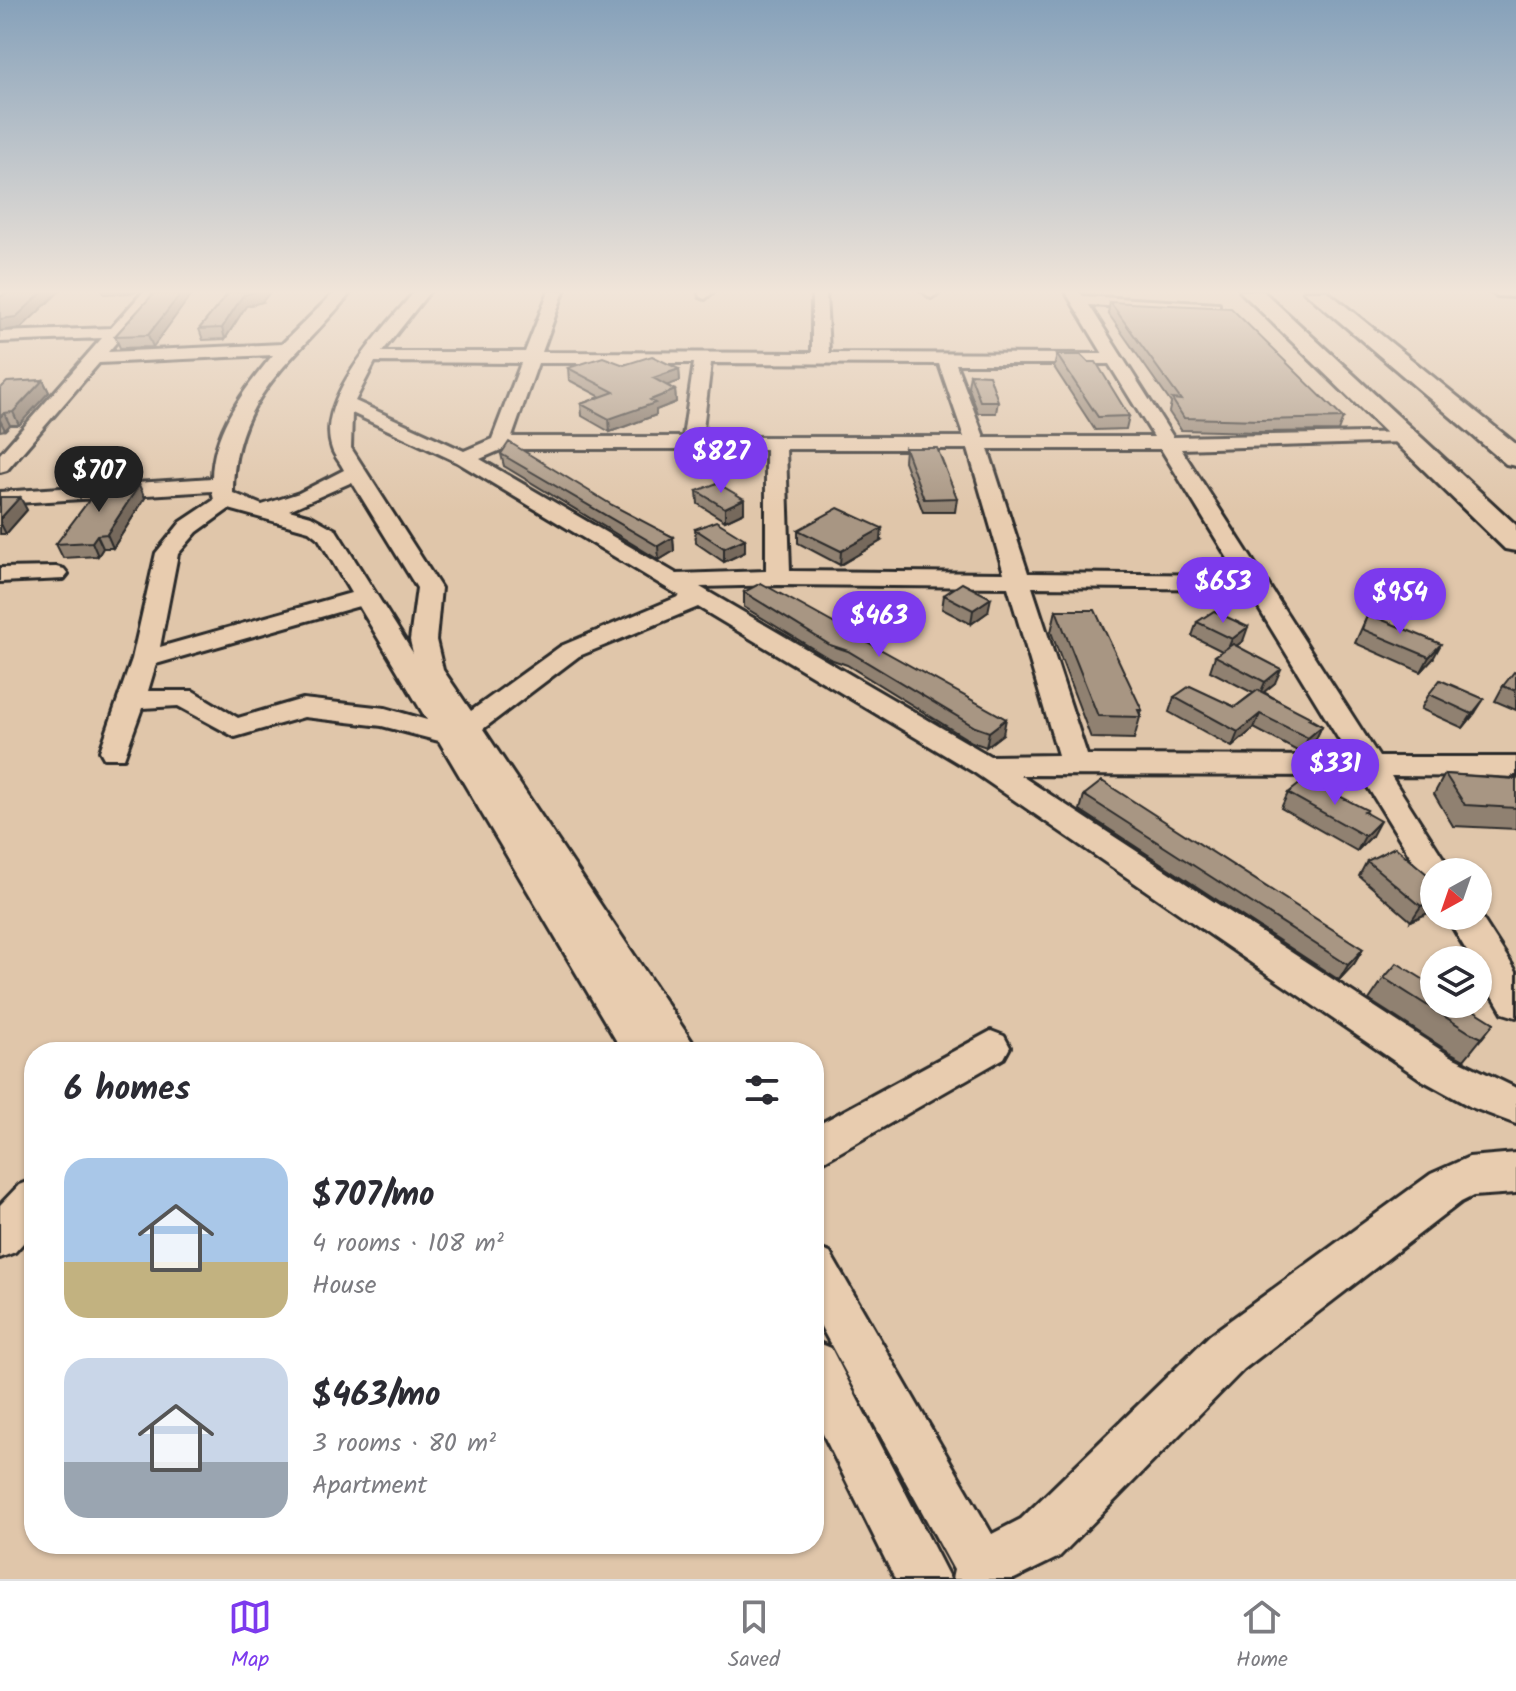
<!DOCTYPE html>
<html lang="en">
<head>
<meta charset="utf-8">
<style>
	body { margin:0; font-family:Kalam,sans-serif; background:#f2f2f3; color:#2b2b33; height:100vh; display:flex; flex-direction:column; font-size:30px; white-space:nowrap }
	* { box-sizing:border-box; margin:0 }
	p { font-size:26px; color:#7c7c81 }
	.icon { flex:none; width:44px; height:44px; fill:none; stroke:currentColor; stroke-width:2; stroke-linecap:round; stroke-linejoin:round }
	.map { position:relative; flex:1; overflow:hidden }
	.drawer { position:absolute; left:24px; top:1042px; width:800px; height:512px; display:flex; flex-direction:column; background:#fff; border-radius:32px; box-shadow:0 2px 6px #0004 }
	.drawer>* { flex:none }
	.needle { width:52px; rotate:220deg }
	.buttons { position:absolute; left:1420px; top:858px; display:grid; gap:16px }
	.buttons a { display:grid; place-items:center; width:72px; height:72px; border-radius:50%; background:#fff; box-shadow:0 2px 6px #0004; font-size:40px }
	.price { position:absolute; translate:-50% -68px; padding:0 18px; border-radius:28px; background:#7c3aed; color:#fff; font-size:26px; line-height:52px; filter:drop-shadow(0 2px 4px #0008) }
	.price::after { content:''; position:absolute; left:50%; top:48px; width:24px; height:18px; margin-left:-12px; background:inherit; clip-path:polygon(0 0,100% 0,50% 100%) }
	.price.on { background:#222; color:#fff }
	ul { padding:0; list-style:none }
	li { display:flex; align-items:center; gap:24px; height:200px; padding:0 40px }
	li span { display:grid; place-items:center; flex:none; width:224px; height:160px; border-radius:24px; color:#555 }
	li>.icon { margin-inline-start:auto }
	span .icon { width:96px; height:96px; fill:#fffc; stroke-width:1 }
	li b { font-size:34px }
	h2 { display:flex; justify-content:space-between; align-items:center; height:96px; padding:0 40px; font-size:34px }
	.dock { display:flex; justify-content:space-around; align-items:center; height:112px; border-top:2px solid #e1e1e2; background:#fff; font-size:22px; color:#7c7c81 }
	.dock a { display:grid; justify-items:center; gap:4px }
	.dock .on { color:#7c3aed }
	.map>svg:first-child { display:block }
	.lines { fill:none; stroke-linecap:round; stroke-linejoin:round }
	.minor-casing { stroke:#2b2b2b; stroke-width:6 }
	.highway-casing { stroke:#2b2b2b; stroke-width:6 }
	.minor { fill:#e8ccaf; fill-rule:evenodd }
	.highway { fill:#e8ccaf; fill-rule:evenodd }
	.wall { fill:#908171; stroke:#2b2b2b; stroke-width:2 }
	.shaded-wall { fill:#76695c; stroke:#2b2b2b; stroke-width:2 }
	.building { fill:#a89683; stroke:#2b2b2b; stroke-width:2 }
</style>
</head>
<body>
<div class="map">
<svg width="1516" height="1579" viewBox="0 0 1516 1579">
	<rect width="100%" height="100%" fill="#e0c6aa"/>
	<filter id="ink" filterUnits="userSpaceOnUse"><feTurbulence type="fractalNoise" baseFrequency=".0125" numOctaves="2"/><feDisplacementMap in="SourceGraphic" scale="16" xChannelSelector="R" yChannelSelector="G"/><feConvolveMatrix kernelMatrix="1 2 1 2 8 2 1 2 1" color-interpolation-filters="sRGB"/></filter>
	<g filter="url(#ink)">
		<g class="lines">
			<!-- minor casing -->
			<g class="minor-casing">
				<path id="minor" d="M144 291H160L108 352 282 344 336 291H352C297 360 233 394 233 493L262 505 299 493 344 470C341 463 334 456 332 449 314 398 385 328 415 291H430L382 352H525L549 291H564L542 352 812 353V291L826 293 829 353 1103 354 1065 291H1079L1083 296 1219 304V310L1214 312 1089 305 1173 437 1411 432 1414 436 1411 440 1404 442 1181 449 1379 757H1516V777L1391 776 1452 872H1434V883L1425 880 1361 776 1020 775 1450 1056 1516 1088V1124L1471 1107 1422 1080 975 773 698 607 579 656 483 729 699 1052H623L439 741 382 726 304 717 235 737 178 706 142 708 124 758H104L100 751 132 659 156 553 181 522 214 500 212 491 0 504V492L212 478C213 430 243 391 273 355L99 363 7 470 0 472V454L102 338 0 342V332L111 328ZM375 362 521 363 492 439 464 451 355 401ZM538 363H694L683 437H512ZM711 363 939 364 964 437H702ZM956 364H1109L1154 437H984ZM352 413 457 462 680 596 561 646 471 711 443 670 436 640 441 588 351 448ZM503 449H766V571L677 574 480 459ZM786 449H968L1004 573 790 571ZM988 449H1161L1238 575 1028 573ZM352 482 417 588 410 640 413 653 336 530 311 516 289 510ZM229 509 309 531 319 539 351 593 160 647 178 554 197 532ZM778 585 1008 587 1058 755 990 756 700 587ZM1032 587 1247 589 1349 756 1087 755ZM359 606 427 720 385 708 303 699 238 718 193 691H148L156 664Z
					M698 291H714L705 299 700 297Z
					M922 291H937L939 293 931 298Z
					M1489 291H1516V297L1497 296Z
					M56 567 64 569 68 574 64 579 0 582V568Z
					M1478 912 1516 971V1017L1503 1013 1478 970V960H1472L1446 916H1478Z
					M991 1031 1004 1036 1010 1047 1004 1058 814 1167V1127Z
					M1516 1153V1193L1473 1196 1461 1202 1244 1369 1059 1557 1014 1579H952L954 1570 814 1314V1247L830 1253 992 1534 1021 1519 1210 1335 1431 1174 1469 1157Z
					M34 1179V1231L15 1252 0 1258V1205L19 1185Z
					M814 1341 831 1348 950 1579H895L814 1416Z"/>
			</g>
			<!-- highway casing -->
			<g class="highway-casing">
				<path id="highway" d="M1240 291H1263L1516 525V551L1505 549Z
					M1304 291H1327L1516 444V466L1506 464Z"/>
			</g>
			<!-- minor -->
			<use href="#minor" class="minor"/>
			<!-- highway -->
			<use href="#highway" class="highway"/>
		</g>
		<!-- wall -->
		<path class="wall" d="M103 291H137L134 293 104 294Z
			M156 291 153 347 120 348 115 336Z
			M230 291 262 302 246 306 225 339 203 340 199 329Z
			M1110 302 1343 418 1338 431 1256 432 1181 430 1169 412 1171 403 1108 313Z
			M1057 355 1129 416 1126 429 1095 430 1054 367Z
			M624 365 679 369 680 381 667 385 675 390 676 402 656 410V415L610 432 582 416 581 404 601 397 569 380 568 368Z
			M970 374 998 401 996 413H978L968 386Z
			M43 380 49 392 19 425H10L5 430 0 431V389Z
			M905 448 957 498 955 512H923L904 461Z
			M501 454 673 537 674 551 659 560 504 466Z
			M697 491 744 499V512L725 521 698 504Z
			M0 497H20L27 510 6 534H0Z
			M145 498 113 548H103L98 556 63 558 56 544Z
			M695 529 745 539V552L724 562 696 543Z
			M798 530 881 541 840 565 798 543Z
			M744 592 1003 734 986 747 972 742 847 665 830 659 744 607Z
			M944 595 988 612 971 624 942 609Z
			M1056 610 1142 710 1134 739 1091 738 1051 632Z
			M1368 614 1433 659 1421 672 1355 643Z
			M1197 622 1243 641 1236 646 1275 683 1264 692 1322 726 1315 741 1301 753 1254 728 1232 747 1169 712 1174 697 1235 707 1253 693 1210 671 1215 656 1222 651 1192 636Z
			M1516 673V710L1495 701 1503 686Z
			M1429 694 1475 713 1463 728 1421 709Z
			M1445 774 1512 778 1514 776H1516V829L1453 826 1434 794Z
			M1288 793 1367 810 1366 813 1372 836 1357 851 1281 808Z
			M1084 795 1363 949 1354 964 1339 980 1080 810Z
			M1367 861 1433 884 1434 885V910L1411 921 1359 876Z
			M1384 978 1494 1023 1464 1060 1451 1053 1369 1000Z"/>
		<!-- shaded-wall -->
		<path class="shaded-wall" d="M44 291H60L21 328 0 331V319Z
			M183 291H194L153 347 148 335Z
			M259 291H271L262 302 246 306 225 339 222 328 243 295Z
			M679 369 680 381 654 390 653 378Z
			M43 380 49 392 19 425 13 412Z
			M675 390 676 402 656 410V415L610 432 609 419 650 400Z
			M4 413 10 425 5 430 0 420V417Z
			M139 485 145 498 113 548 107 534Z
			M20 497 27 510 6 534 0 522V519Z
			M744 499V512L725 521V508Z
			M882 528 881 541 840 565 841 551Z
			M97 535 103 548 98 556 92 542Z
			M673 537 674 551 659 560 658 546Z
			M745 539V552L724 562V548Z
			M991 598 988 612 971 624 973 610Z
			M1248 627 1243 641 1226 653 1232 639Z
			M1441 644 1433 659 1421 672 1429 657Z
			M1281 669 1275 683 1259 696 1265 682Z
			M1484 699 1475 713 1463 728 1472 714Z
			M1260 714 1254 728 1232 747 1238 732Z
			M1006 719 1003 734 986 747 989 732Z
			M1322 726 1315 741 1301 753 1308 738Z
			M1380 821 1372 836 1357 851 1365 836Z
			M1434 900V910L1411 921 1421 906Z
			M1363 949 1354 964 1339 980 1348 965Z"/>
		<!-- building -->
		<path class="building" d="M10 291H44L16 317 0 319V297Z
			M156 291H183L148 335 115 336Z
			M230 291H259L243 295 222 328 199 329Z
			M1110 302 1231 308 1343 418 1260 420 1184 418 1172 399 1181 400Z
			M1057 355H1081L1088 362H1096L1129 416 1098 417Z
			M652 356 679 369 653 378 675 390 650 400 655 403 609 419 581 404 614 392 568 368 603 357 624 365Z
			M970 374 989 375 998 401H980Z
			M43 380 13 412 4 413 0 417V389L7 382Z
			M509 442 612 505 673 537 658 546 501 454Z
			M905 448H937L957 498 924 499Z
			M717 483 744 499 725 508 697 491Z
			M139 485 107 534 97 535 92 542 56 544 99 487Z
			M0 497H20L0 519Z
			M838 508 882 528 841 551 798 530Z
			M716 521 745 539 724 548 695 529Z
			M761 583 1006 719 989 732 975 727 848 651 830 645 744 592Z
			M962 583 991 598 973 610 944 595Z
			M1056 610H1095L1142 710H1138L1141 717 1098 716Z
			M1214 611 1248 627 1232 639 1197 622Z
			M1368 614 1441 644 1429 657 1362 629Z
			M1233 644 1281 669 1265 682 1215 656Z
			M1514 672 1516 673V691L1503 686Z
			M1440 680 1484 699 1472 714 1429 694Z
			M1190 686 1235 707 1258 690 1310 717 1308 719 1322 726 1308 738 1260 714 1238 732 1174 697Z
			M1445 774 1516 779 1514 776H1516V808L1465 805Z
			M1306 779 1367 810 1364 812 1380 821 1365 836 1288 793Z
			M1102 781 1363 949 1348 965 1084 795Z
			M1395 847 1434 880V881L1431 883 1434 885V900L1421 906 1367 861Z
			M1397 963 1434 986V1004H1464L1494 1023 1482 1038 1469 1032 1384 978Z"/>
	</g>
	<!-- sky -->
	<linearGradient id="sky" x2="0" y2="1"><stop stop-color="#86a1ba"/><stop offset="0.57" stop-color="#f1e5d9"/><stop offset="1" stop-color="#f1e5d9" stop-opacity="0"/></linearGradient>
	<rect width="1516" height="512" fill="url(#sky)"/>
</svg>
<div class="buttons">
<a><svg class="needle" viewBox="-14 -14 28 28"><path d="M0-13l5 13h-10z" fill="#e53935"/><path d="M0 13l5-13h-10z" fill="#7c7c81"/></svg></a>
<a><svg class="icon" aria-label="layers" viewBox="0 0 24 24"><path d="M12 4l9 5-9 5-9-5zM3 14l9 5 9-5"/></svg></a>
</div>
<b class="price" style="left:721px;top:495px">$827</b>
<b class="price on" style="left:99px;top:514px">$707</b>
<b class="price" style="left:1223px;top:625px">$653</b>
<b class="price" style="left:1400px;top:636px">$954</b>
<b class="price" style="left:879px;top:659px">$463</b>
<b class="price" style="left:1335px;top:807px">$331</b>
<section class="drawer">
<h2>6 homes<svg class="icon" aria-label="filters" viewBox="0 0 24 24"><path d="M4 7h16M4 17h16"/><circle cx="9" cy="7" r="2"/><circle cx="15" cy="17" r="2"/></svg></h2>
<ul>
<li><span style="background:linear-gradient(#a9c7e8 65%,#c2b280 0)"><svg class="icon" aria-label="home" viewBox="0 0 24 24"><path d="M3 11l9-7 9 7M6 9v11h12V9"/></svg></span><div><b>$707/mo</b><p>4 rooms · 108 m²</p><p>House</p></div></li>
<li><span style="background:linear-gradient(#c9d6e8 65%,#9aa5b1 0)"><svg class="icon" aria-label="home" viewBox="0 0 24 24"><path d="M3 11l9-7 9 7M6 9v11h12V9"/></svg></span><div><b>$463/mo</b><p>3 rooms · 80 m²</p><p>Apartment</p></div></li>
</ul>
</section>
</div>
<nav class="dock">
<a class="on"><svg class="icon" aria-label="map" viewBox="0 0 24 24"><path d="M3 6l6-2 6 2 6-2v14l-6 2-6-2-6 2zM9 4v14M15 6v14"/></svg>Map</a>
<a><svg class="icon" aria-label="saved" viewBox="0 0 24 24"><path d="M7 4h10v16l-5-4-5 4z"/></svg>Saved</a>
<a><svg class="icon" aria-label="home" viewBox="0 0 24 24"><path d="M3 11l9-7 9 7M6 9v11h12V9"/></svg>Home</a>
</nav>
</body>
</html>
